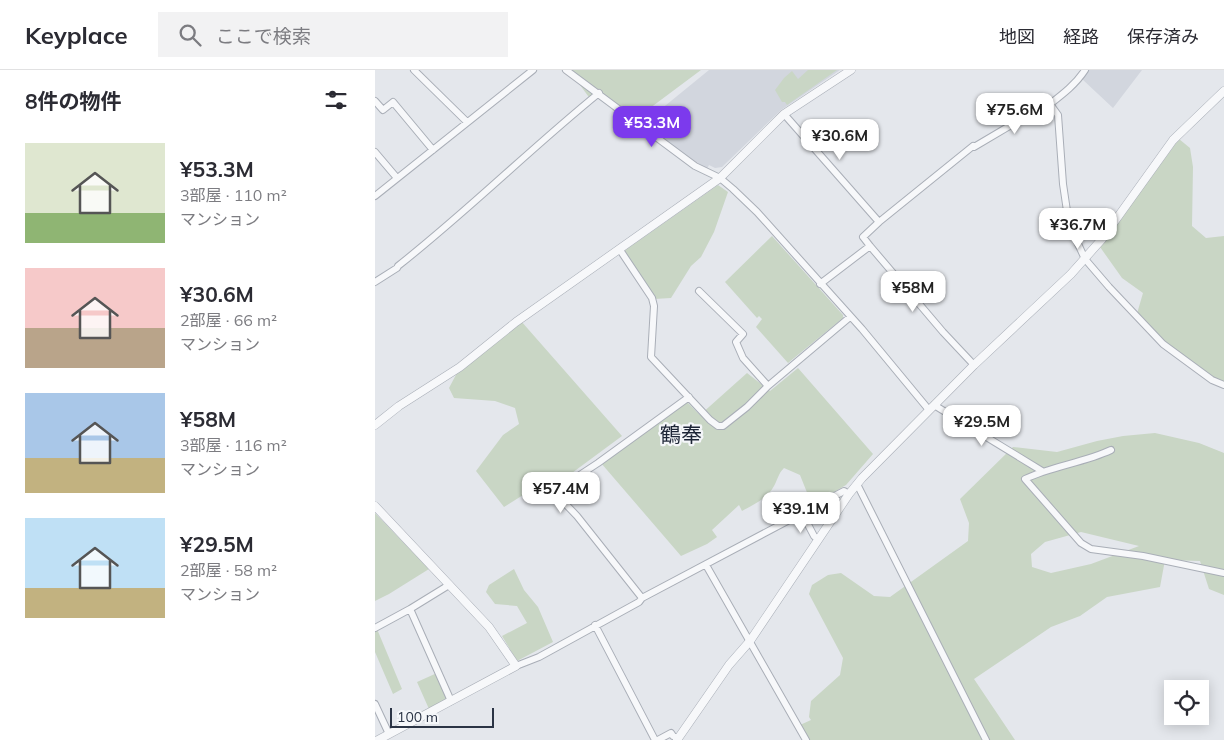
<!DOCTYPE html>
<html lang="ja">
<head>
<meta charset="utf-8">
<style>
	body { margin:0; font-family:Mulish,"Noto Sans JP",sans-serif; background:#f2f2f3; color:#2b2b33; height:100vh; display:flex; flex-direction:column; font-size:19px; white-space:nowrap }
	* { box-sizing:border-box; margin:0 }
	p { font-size:16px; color:#7c7c81 }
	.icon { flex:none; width:28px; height:28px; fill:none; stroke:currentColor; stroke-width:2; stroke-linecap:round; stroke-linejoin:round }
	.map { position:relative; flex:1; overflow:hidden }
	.sheet { display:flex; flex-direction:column; background:#fff; width:375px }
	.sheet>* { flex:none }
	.controls { position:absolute; left:789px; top:610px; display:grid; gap:10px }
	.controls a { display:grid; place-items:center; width:45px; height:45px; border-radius:0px; background:#fff; box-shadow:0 2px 12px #0003; font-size:25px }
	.scale { position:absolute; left:15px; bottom:12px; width:104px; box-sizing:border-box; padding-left:5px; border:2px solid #2b3445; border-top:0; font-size:14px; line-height:18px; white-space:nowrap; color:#2b3445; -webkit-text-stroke:4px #f4f6f9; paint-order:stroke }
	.price { position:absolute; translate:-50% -42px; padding:0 11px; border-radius:10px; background:#fff; color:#222; font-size:16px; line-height:32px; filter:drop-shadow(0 1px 2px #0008) }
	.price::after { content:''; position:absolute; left:50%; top:30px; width:15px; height:11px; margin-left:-8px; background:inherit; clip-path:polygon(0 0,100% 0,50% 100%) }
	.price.on { background:#7c3aed; color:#fff }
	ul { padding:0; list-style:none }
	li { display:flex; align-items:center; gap:15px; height:125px; padding:0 25px }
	li span { display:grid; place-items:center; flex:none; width:140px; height:100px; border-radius:0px; color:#555 }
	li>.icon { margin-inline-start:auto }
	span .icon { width:60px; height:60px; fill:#fffc; stroke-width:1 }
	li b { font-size:21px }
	h2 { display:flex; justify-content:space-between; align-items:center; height:60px; padding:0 25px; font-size:21px }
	header { display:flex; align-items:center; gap:30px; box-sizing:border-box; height:70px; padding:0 25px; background:#fff; border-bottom:1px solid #e1e1e2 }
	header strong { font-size:24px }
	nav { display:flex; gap:28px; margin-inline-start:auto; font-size:18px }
	.search { width:350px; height:45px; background:#f2f2f3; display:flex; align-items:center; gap:12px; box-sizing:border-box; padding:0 18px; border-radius:0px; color:#7c7c81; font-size:19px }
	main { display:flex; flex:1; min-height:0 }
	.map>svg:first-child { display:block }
	.built { fill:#d2d6de }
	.green { fill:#c9d6c5; fill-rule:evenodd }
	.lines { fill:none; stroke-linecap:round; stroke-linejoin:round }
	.minor-casing { stroke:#a9aeb7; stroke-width:8 }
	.tertiary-casing { stroke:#a9aeb7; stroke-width:9 }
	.minor { stroke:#f7f8fa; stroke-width:6 }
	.tertiary { stroke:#f7f8fa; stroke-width:8 }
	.labels { text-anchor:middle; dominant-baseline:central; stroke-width:4.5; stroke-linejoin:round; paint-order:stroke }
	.quarter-label { font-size:21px; fill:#1d2536; stroke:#f4f6f9 }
</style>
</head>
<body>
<header>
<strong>Keyplace</strong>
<div class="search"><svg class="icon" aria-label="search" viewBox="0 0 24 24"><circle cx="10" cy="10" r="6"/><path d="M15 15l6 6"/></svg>ここで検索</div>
<nav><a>地図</a><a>経路</a><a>保存済み</a></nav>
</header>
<main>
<section class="sheet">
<h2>8件の物件<svg class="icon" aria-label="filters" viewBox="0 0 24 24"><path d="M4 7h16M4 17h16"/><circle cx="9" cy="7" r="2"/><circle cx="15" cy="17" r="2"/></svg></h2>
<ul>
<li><span style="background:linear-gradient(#dfe7d0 70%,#8fb573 0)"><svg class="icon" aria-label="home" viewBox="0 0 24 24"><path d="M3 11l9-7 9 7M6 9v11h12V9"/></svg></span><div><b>¥53.3M</b><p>3部屋 · 110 m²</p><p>マンション</p></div></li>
<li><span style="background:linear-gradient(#f6c9c9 60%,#b9a48a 0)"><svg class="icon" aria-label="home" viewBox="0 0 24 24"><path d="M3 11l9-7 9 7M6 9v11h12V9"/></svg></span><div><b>¥30.6M</b><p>2部屋 · 66 m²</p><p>マンション</p></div></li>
<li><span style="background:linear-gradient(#a9c7e8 65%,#c2b280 0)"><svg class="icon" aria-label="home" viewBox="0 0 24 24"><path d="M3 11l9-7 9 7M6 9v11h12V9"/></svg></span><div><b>¥58M</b><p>3部屋 · 116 m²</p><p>マンション</p></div></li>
<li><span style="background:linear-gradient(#bfe0f5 70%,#c2b280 0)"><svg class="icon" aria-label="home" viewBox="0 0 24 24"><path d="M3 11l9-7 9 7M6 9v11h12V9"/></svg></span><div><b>¥29.5M</b><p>2部屋 · 58 m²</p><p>マンション</p></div></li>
</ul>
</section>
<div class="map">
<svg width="849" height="670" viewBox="0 0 849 670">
	<rect width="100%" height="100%" fill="#e4e7ec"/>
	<!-- built -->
	<path class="built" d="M334 0H465L406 40 347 97 340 98 334 95 332 99 309 84 269 53Z
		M712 0H767L738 38 707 9Z"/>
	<!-- green -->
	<path class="green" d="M194 0H326L263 47 227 24 216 30Z
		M433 0H462L412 35 410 32H407L400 20 409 8 417 1 423 9Z
		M804 69 815 78 818 97 817 156 831 168 849 166V313L825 305 815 294 770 260 761 247 768 223 747 208 725 177Z
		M343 115 353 122 339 162 326 187 316 196 296 228 279 229 249 181Z
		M397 166 468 245V248L413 293 381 257 387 249 384 246 382 248 350 212Z
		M146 251 247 366 178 417 164 415 129 437 101 401 128 365 144 354 140 338 120 331 79 328 74 318 83 301Z
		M423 298 498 384 471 415 437 435 425 405 409 398C403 404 403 409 399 416 393 428 379 434 367 441L364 435 337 460 342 467 332 474 306 486 226 393 312 332 325 345 372 303 395 321Z
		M780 363 824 373 849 383V525L834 519 825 491 790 490 785 517 732 527 705 546 676 557 599 609 640 670H433L425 655 436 650 434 647 436 631 465 605 468 588 434 524 437 515 453 505 466 503 499 526 515 527 593 471 594 453 585 429 638 377 682 382 722 371 748 366ZM706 462 764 476 716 494 676 503 657 497 656 484 670 472Z
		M0 443 54 499 14 524 0 531Z
		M139 499 149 520 163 537 178 572 142 591 127 566 152 553 142 536 120 534 111 522 114 515Z
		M2 559 27 619 18 624 0 582V560Z
		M62 603 72 629 54 639 42 612Z"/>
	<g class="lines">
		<!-- minor casing -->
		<g class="minor-casing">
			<path id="minor" d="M39 0 92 52
				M191 0 320 96 345 108 358 119 382 142 487 259 554 340
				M0 31 8 40 18 32 58 80
				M675 34 683 45 688 114 692 141 698 163 710 189 734 217 788 274 837 310 849 315
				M409 44 504 152
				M0 82 22 108
				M0 126 158 0
				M495 176 568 262 599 295
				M245 180 277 228 279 236 276 287 335 350 343 356H348L372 337 393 316
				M0 212 22 198 23 196C93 141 155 79 224 23
				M445 214 495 176 488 167 504 152 598 76 599 77 675 32V34C688 24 701 14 710 0
				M324 221 368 264 361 272 368 288 393 316 475 247
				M314 327 223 393 179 422 202 446 267 528 469 421 474 424
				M559 335 667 401
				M736 380C708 393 677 396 650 409L706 473 716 479 768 486 849 503
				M482 414 611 670
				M427 443 439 466 443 469
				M331 495 431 670
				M35 539 76 631
				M220 555 280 670
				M0 558 35 539 74 515
				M141 596 164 587 264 532 267 528
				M0 634 14 664
				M283 670 296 663 298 666 303 668"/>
		</g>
		<!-- tertiary casing -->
		<g class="tertiary-casing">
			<path id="tertiary" d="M0 355 24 336 85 297 141 252 345 108 409 44 476 0
				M0 436 114 557 141 596 3 670
				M302 670 354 595 375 571 474 424 487 408 599 295 696 204 727 169 798 70 849 21"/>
		</g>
		<!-- minor -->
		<use href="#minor" class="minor"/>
		<!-- tertiary -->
		<use href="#tertiary" class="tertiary"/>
	</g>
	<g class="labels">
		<!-- quarter labels -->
		<g class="quarter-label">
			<text x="306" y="364">鶴奉</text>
		</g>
	</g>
</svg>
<div class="controls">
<a><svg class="icon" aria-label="locate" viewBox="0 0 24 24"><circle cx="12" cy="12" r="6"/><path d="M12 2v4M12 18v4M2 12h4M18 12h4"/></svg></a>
</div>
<div class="scale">100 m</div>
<b class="price" style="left:640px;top:65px">¥75.6M</b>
<b class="price on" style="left:277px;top:78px">¥53.3M</b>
<b class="price" style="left:465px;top:91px">¥30.6M</b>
<b class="price" style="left:703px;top:180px">¥36.7M</b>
<b class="price" style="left:538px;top:243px">¥58M</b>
<b class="price" style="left:607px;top:377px">¥29.5M</b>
<b class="price" style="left:186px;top:444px">¥57.4M</b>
<b class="price" style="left:426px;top:464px">¥39.1M</b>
</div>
</main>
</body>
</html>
